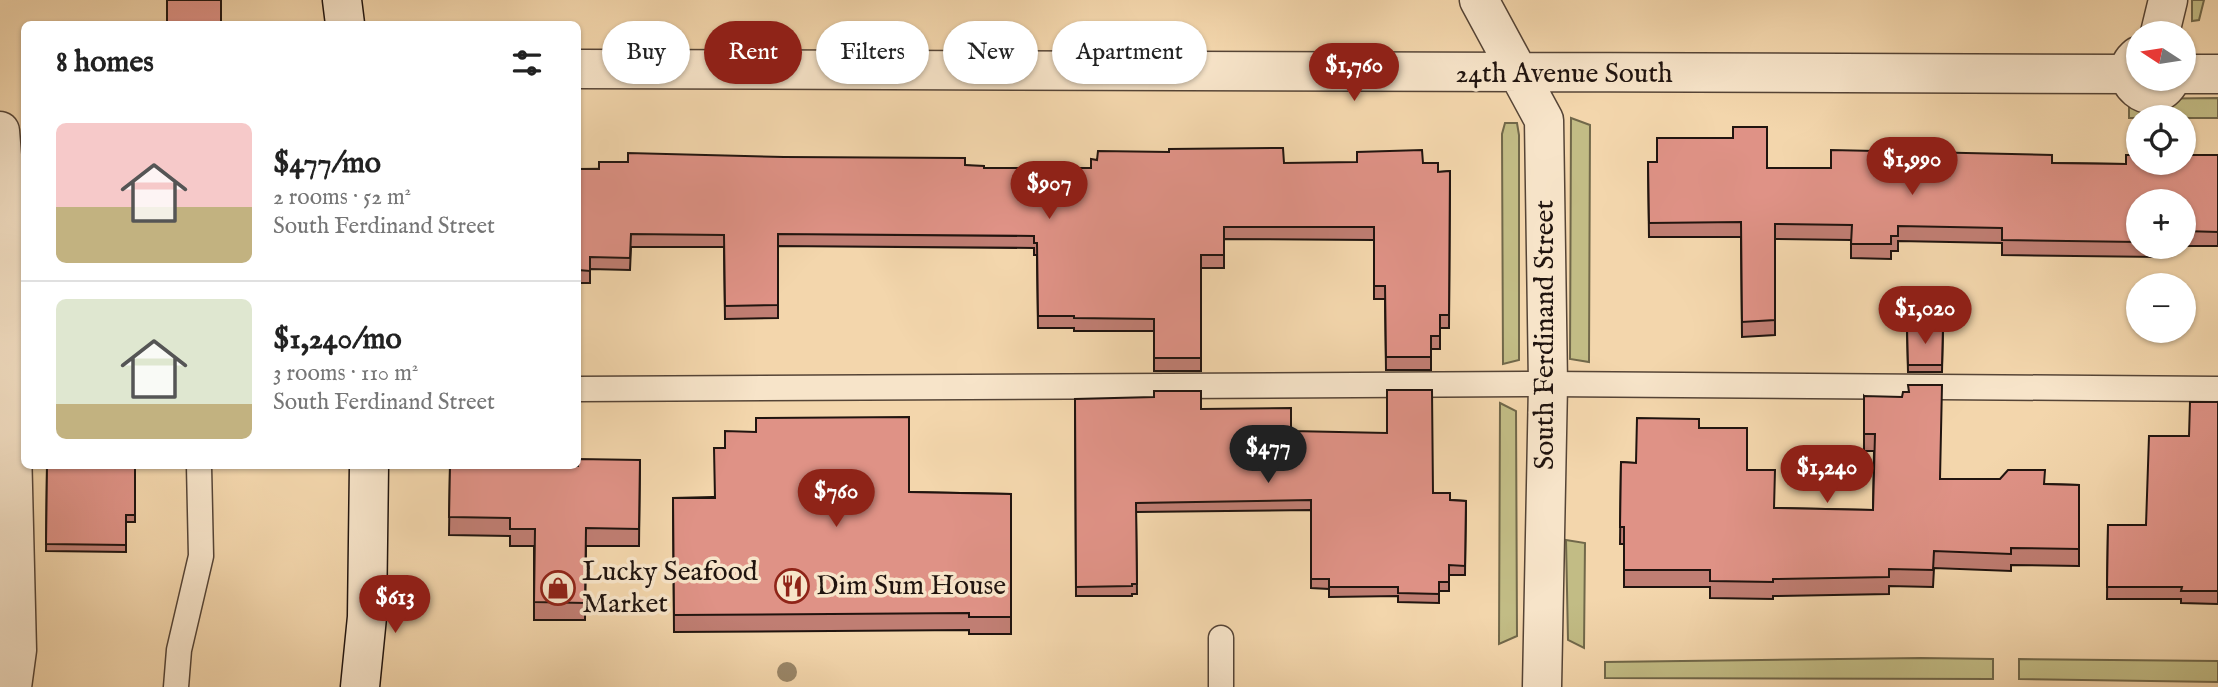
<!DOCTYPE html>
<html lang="en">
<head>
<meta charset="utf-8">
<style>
	body { margin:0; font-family:"IM FELL English",serif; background:#f2f2f2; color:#222; height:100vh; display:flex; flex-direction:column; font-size:26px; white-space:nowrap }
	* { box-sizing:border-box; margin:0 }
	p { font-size:23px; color:#767676 }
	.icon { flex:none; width:38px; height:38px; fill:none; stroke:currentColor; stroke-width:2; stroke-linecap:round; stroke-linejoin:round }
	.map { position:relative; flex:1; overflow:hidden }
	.panel { position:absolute; left:21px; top:21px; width:560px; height:448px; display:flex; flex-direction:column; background:#fff; border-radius:10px; box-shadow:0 2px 5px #0004 }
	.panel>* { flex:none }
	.top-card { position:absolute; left:602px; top:21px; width:665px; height:63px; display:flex; gap:14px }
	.needle { width:46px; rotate:282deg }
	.buttons { position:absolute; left:2126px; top:21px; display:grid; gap:14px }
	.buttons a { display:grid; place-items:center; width:70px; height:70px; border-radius:50%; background:#fff; box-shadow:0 2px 5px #0004; font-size:35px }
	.price { position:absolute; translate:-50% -60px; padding:0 16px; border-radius:24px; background:#8f2418; color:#fff; font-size:23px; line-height:46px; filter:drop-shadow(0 2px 4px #0008) }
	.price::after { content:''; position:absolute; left:50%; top:42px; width:21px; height:16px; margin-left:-10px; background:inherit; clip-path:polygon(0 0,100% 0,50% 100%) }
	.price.selected { background:#222; color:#fff }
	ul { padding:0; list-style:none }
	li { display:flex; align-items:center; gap:21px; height:175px; padding:0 35px }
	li+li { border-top:2px solid #e0e0e0 }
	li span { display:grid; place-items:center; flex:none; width:196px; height:140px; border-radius:10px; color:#555 }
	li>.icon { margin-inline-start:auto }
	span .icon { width:84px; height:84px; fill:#fffc; stroke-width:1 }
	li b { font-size:30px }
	h2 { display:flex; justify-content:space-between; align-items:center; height:84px; padding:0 35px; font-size:30px }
	.chip { padding:0 24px; border-radius:32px; background:#fff; box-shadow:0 2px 5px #0004; font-size:24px; line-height:63px }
	.chip.selected { background:#8f2418; color:#fff }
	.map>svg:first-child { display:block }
	.green { fill:#c2bc85; stroke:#71684a; stroke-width:2 }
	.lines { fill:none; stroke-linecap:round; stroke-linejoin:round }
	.service-casing { stroke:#554436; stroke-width:27 }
	.minor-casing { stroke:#554436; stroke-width:41 }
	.secondary-casing { stroke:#20140f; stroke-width:41 }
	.service { stroke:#f7e4c9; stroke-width:24 }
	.minor { stroke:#f7e4c9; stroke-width:38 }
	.secondary { stroke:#f7e4c9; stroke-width:38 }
	.tree { fill:#9a8769 }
	.wall { fill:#c07e73; stroke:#20140f; stroke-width:2 }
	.building { fill:#df9286; stroke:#20140f; stroke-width:2 }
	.labels { text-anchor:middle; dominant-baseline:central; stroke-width:7; stroke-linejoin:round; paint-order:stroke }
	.street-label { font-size:28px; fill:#20140f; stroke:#f7e4c9 }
	.poi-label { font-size:28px; fill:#20140f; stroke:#f7e4c9; text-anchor:start }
</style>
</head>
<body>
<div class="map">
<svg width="2218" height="687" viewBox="0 0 2218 687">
	<rect width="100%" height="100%" fill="#f3d6ac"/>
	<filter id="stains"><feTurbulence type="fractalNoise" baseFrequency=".00286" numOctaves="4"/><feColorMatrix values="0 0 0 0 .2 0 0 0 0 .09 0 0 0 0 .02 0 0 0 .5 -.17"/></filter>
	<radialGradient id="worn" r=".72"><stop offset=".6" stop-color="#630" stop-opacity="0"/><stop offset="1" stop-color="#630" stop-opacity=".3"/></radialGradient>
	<!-- green -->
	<path class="green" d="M2192 0H2204L2199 20 2192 21Z
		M2218 98V118H2129V99Z
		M1571 118 1590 125 1589 362 1570 359Z
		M1505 123H1517L1519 135V360L1503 364 1502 134Z
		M1500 403 1516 411 1517 636 1499 644Z
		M1566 540 1585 543 1584 648 1568 640Z
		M1921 658 1993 659V679L1605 678V662Z
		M2019 659 2218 661V682L2019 679Z"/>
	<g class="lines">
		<!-- service casing -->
		<g class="service-casing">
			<path id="service" d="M578 389 1548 384 2218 389
				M176 687 179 650 201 556 199 466
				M1221 687V638"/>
		</g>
		<!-- minor casing -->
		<g class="minor-casing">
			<path id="minor" d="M1479 0 1544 120 1548 384 1542 687
				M2160 33 2168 0
				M2138 56C2112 77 2152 115 2171 79
				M578 69 2130 74
				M2184 74H2218
				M0 131 6 204 17 650 12 687"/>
		</g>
		<!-- secondary casing -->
		<g class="secondary-casing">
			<path id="secondary" d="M342 0 345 24
				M360 687 367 617 369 466"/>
		</g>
		<!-- service -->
		<use href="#service" class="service"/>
		<!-- minor -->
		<use href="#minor" class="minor"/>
		<!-- secondary -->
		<use href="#secondary" class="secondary"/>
	</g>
	<!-- trees -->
	<circle class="tree" cx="787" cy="672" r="10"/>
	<!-- wall -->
	<path class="wall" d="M2218 155V246H2184V201H2138V247H2161V257L2002 255V243L1898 241V251H1891V259L1851 258V240L1775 239V335L1742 337 1741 237H1649L1648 162 1767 168H1831L2052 163 2126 164Z
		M1284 163H1423L1438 172 1450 171 1449 328H1440V349H1431V370H1386L1385 299H1374V240L1224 239V268H1201V371H1154V331H1074V328H1038L1037 255H1034V248L778 246V318L725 319 724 247H631L630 270 590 269V283H578V169L965 165 984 168H1091Z
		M1943 327 1942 372H1908L1907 328Z
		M1864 396 1940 479 2045 484 2079 485V566L2011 565V571L1934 568 1933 587 1889 586V594L1773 596V599L1710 598V587H1624V544H1620L1621 462 1636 463 1699 428 1747 470 1774 508 1873 510 1874 451H1864Z
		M1075 399 1201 409 1291 431 1450 500 1466 501 1465 575H1449V591H1439V603L1398 602V596L1329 597V589L1311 588V510L1136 512 1137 594H1132V596H1076Z
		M2218 402V604L2181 603V599H2107L2108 525H2146L2189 436Z
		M640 460 639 546H586L585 620H534V546H510V536L449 535 450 466H525Z
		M47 466H135V522H126V552L46 551Z
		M909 492 1011 494V634H969V630L674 632 673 498Z"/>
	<!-- building -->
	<path class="building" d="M167 0H221V24H167Z
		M1733 127H1767V168H1831V150L2052 155V163L2126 164V155H2138V163H2184V155H2218V232L2184 231V201H2138V242L2002 240V228L1898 226V236H1891V244H1851L1852 225 1775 224V320L1742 322 1741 222 1649 223 1648 162H1657V138H1733Z
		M1283 148 1284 163 1357 162V152L1422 150 1423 163H1438V172L1450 171 1449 315H1440V336H1431V357H1386L1385 286H1374V227H1224V255H1201V358H1154V319L1074 318V316H1038L1037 243H1034V236L778 234V305L725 306 724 235 631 234 630 258 590 257V271L578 270V169H599V162H628V153L784 157 965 158V165L984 166V168H1091V159L1097 160 1098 151 1169 152V149Z
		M1943 327 1942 365H1908L1907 328Z
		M1908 385H1942L1940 479H2000L2008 470H2045L2044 484 2079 485V549L2011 548V554L1934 551 1933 570 1889 569V577L1773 579V582L1710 581V570H1624V527H1620L1621 462 1636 463 1637 418 1699 419V428H1747V470H1775L1774 508 1873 510 1875 434H1864V396L1902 397 1903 392H1909Z
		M1387 390H1432L1433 493H1450V500L1466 501 1465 566 1449 565V582H1439V594L1398 593V587H1329V579H1311V500L1136 503 1137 584H1132V586L1076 587 1075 399 1154 397V391H1201V409L1291 408V431L1387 433Z
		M2190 402H2218V591H2181L2182 587H2107L2108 525H2146L2149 436H2189Z
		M909 417V492L1011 494V617H969V613L674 615 673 498H715L714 448H725V431L756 432V418Z
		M578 459 640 460 639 529 586 528 585 603 534 602 535 529H510V518L449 517 450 466H578Z
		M47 466H135V515H126V545L46 544Z"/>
	<!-- icons -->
	<defs>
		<g id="restaurant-ring" transform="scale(1.75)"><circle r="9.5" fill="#f7e4c9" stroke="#8f2418" stroke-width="1.5"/><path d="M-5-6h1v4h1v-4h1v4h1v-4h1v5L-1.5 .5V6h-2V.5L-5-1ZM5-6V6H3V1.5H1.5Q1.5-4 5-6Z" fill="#8f2418"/></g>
		<g id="shop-ring" transform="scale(1.75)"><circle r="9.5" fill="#f7e4c9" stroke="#8f2418" stroke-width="1.5"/><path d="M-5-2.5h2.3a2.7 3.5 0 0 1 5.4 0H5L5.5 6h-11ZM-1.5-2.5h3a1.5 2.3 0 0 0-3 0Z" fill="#8f2418"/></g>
	</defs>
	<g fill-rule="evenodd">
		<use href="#restaurant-ring" x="792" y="586"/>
		<use href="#shop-ring" x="558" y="588"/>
	</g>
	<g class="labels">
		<!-- street labels -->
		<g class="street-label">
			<text x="1564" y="74">24th Avenue South</text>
			<text transform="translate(1545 335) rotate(-90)">South Ferdinand Street</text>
		</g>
		<!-- poi labels -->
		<g class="poi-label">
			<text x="582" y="572">Lucky Seafood<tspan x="582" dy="32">Market</tspan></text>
			<text x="816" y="586">Dim Sum House</text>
		</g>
	</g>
	<rect width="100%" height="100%" filter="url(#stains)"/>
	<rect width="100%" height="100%" fill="url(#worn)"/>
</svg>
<div class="buttons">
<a><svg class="needle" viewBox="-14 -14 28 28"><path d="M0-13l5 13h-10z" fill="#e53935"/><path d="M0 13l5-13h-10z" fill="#767676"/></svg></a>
<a><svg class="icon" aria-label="locate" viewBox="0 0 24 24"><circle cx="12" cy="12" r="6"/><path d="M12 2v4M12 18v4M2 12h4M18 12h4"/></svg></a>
<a>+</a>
<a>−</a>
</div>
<b class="price" style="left:1354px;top:103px">$1,760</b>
<b class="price" style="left:1912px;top:197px">$1,990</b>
<b class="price" style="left:1049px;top:221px">$907</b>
<b class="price" style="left:1925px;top:346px">$1,020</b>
<b class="price selected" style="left:1268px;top:485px">$477</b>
<b class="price" style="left:1827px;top:505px">$1,240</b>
<b class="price" style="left:836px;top:529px">$760</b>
<b class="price" style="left:395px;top:635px">$613</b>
<div class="top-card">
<a class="chip">Buy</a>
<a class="chip selected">Rent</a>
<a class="chip">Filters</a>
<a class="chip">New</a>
<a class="chip">Apartment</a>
</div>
<section class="panel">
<h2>8 homes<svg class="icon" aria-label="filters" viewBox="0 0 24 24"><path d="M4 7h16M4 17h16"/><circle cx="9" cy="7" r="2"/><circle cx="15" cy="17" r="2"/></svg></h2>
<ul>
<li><span style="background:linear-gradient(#f6c9c9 60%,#c2b280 0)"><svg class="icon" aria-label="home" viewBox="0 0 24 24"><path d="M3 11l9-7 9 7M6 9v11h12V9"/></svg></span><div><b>$477/mo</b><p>2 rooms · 52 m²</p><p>South Ferdinand Street</p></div></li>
<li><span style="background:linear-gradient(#dfe7d0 75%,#c2b280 0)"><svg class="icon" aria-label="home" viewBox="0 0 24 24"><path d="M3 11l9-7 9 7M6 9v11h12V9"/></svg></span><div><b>$1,240/mo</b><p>3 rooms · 110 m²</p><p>South Ferdinand Street</p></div></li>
</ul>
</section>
</div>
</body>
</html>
